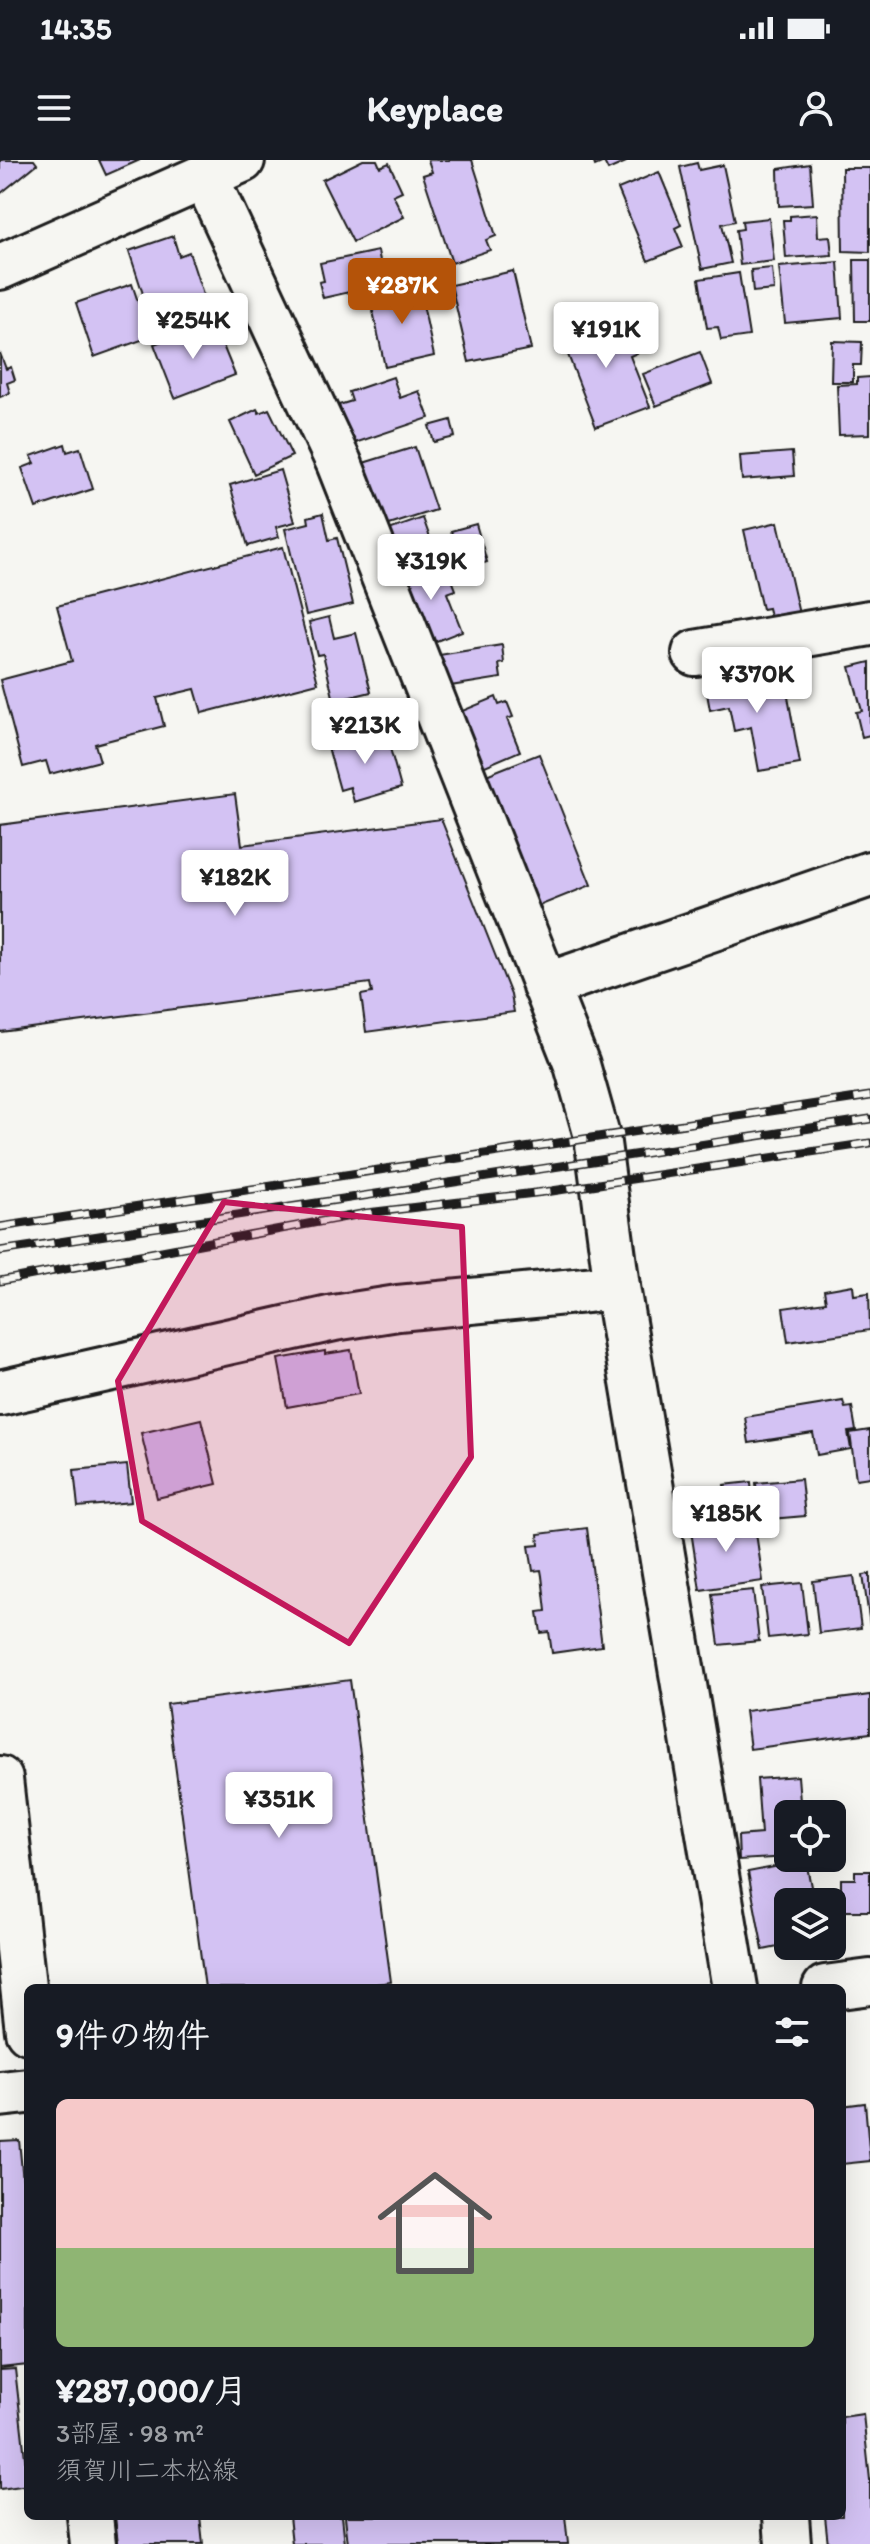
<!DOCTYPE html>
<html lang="ja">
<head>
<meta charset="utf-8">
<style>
	body { margin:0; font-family:Itim,"Klee One",sans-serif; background:#20242c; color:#f1f3f6; height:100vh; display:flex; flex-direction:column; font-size:30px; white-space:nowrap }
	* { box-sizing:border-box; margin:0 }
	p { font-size:26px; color:#9ea1a6 }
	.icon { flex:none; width:44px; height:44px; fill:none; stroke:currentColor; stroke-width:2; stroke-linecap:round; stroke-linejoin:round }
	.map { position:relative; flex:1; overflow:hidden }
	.drawer { position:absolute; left:24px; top:1824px; width:822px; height:536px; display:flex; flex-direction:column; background:#171b24; border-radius:12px; box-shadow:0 8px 32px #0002 }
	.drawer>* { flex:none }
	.buttons { position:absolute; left:774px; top:1640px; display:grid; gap:16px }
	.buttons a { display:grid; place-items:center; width:72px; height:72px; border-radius:12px; background:#171b24; box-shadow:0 8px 32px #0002; font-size:40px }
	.price { position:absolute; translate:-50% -68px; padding:0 18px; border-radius:8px; background:#fff; color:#222; font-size:26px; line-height:52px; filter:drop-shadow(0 2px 4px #0008) }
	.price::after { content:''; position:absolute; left:50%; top:48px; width:24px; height:18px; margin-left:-12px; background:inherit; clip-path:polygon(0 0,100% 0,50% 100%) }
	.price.current { background:#b45309; color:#fff }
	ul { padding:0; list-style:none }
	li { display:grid; align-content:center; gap:16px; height:424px; padding:0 32px }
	li span { display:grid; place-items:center; height:248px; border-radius:12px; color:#555 }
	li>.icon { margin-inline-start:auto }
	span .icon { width:144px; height:144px; fill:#fffc; stroke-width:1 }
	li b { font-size:34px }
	h2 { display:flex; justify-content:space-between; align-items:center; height:96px; padding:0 32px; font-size:34px }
	.status { display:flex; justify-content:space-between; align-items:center; height:56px; padding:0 40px; background:#171b24; direction:ltr }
	.status svg { height:22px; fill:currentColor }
	header { display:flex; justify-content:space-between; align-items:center; height:104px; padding:0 32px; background:#171b24; font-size:36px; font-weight:700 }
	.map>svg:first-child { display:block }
	.building { fill:#d3c2f3; stroke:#1c1c1c; stroke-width:2 }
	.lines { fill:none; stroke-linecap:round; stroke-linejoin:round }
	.street-casing { stroke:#1c1c1c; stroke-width:50 }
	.secondary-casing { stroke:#1c1c1c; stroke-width:50 }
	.street { stroke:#f6f6f2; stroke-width:44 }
	.secondary { stroke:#f6f6f2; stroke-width:44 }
	.rail-casing { stroke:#1c1c1c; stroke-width:9 }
	.rail { stroke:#f6f6f2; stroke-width:6; stroke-dasharray:18; stroke-linecap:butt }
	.marked { fill:#c2185b; fill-opacity:0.2; stroke:#c2185b; stroke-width:6; stroke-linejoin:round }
</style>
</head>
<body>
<div class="status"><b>14:35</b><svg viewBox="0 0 49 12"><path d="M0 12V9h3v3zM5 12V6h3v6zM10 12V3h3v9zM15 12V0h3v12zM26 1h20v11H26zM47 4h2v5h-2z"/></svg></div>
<header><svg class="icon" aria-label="menu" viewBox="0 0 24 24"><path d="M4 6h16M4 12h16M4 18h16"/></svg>Keyplace<svg class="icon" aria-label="person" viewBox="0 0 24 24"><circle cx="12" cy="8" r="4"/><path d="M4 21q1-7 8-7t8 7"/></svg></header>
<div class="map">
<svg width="870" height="2384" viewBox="0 0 870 2384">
	<rect width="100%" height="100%" fill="#f6f6f2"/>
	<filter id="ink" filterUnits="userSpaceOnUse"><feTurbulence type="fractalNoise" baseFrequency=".0125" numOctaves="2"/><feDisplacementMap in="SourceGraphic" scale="16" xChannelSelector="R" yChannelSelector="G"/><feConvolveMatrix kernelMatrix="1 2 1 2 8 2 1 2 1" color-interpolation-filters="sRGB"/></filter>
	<g filter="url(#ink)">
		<!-- building -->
		<path class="building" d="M0 0H34L37 4 0 34Z
			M99 0H140L106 15Z
			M363 0H377L380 7 389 3 402 31 393 35 404 57 353 82 322 20Z
			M428 0H472L496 76 486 80 490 90 452 103 423 15 432 12Z
			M593 0H626V2L608 10 604 2 595 6Z
			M697 3 699 10 723 5 735 61 722 64 731 103 702 109 680 7Z
			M810 4 813 44 779 46 778 9Z
			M842 8H870V92L843 91Z
			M659 12 681 65 675 68 683 87 648 101 618 29Z
			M817 54 818 77 830 76 832 95 786 98 783 60H790V56Z
			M769 58 774 101 740 105 736 70 743 69 742 61Z
			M173 76 179 96 189 92 211 159 157 177 129 91Z
			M378 91 385 124 323 138 319 122 324 121 320 103Z
			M854 100H870V161H855Z
			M838 102 842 158 785 163 779 107Z
			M772 108 774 130 753 132 751 110Z
			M513 111 531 189 469 202 451 125Z
			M739 113 749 176 721 180 718 167 707 168 699 119Z
			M132 124 150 177 94 197 76 143Z
			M419 126 434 196 385 207 370 137Z
			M613 153 621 176 629 173 637 193 630 196 650 247 596 267 560 174Z
			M207 164 215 185 222 183 235 215 175 238 154 184Z
			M832 181 862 182 861 205H853V222H831Z
			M700 192 712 224 656 246 643 214Z
			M0 193 6 209 11 207 15 220 7 223 10 233 0 237Z
			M393 217 400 238 419 231 429 258 352 284 339 245 352 241 349 232Z
			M870 217V274L839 275 837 225 857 224V218Z
			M257 249 259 253 269 249 292 296 254 314 230 262Z
			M451 260 455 277 434 282 429 266Z
			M65 284 67 292 80 288 93 329 36 348 22 308 35 303 31 296Z
			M415 287 436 350 380 368 360 304Z
			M792 292 794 316 742 320 740 296Z
			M280 310 295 362 276 367 279 377 248 386 230 325Z
			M323 353 329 380 337 378 353 444 306 455 285 369 309 363 308 357Z
			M423 358 436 395 395 409 383 372Z
			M778 362 799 454 771 460 768 448 762 449 744 370Z
			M476 364 487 402 464 409 451 371Z
			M283 387 318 523 202 553 195 529 157 538 164 566 95 584 100 601 50 614 46 601 23 607 0 520 72 501 57 446Z
			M444 399 456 430 447 433 462 471 424 486 398 417Z
			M329 457 334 478 356 473 371 532 334 541 323 494 317 495 309 462Z
			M502 485 504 503 499 504 501 518 444 527 439 495Z
			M870 502V575L862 577 856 552 862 551 850 507Z
			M726 507 728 519 749 515 750 519 768 516 769 523 785 520 800 604 759 611 751 567 734 571 729 546 710 550 703 511Z
			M496 537 499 545 507 542 513 557 507 559 520 591 478 609 455 554Z
			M385 570 401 628 354 642 350 627 340 630 328 587Z
			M539 594 591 725 534 748 481 617Z
			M235 634 242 685 441 659 511 835 514 852 366 872 361 835 372 833 370 823 0 872V665Z
			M853 1125 854 1135 869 1133 870 1170 788 1182 783 1148 826 1142 824 1130Z
			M351 1190 359 1234 287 1247 278 1199 325 1191V1194Z
			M843 1241 845 1248 852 1247 856 1271 848 1272 851 1289 817 1295 813 1273 749 1283 745 1257Z
			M201 1259 217 1324 157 1338 141 1273Z
			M870 1270V1317L856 1319 850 1273Z
			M127 1305 131 1342 78 1347 74 1310Z
			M801 1319 805 1356 759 1360 756 1323Z
			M751 1322 752 1337 726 1339 724 1325Z
			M743 1357 746 1375 756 1373 763 1421 700 1430 690 1364Z
			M587 1368 602 1486 552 1493 549 1472 541 1473 538 1452 546 1451 542 1416 541 1410 533 1411 529 1386 539 1385 538 1374Z
			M870 1414V1465L863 1415Z
			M854 1416 861 1468 819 1473 813 1421Z
			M802 1423 808 1474 768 1478 762 1427Z
			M753 1430 759 1481 719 1485 712 1434Z
			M350 1520 391 1822 345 1828H205L167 1544Z
			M870 1535V1573L750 1589 745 1551Z
			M798 1616 801 1654H788V1697L739 1700 738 1676 761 1674 757 1619Z
			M806 1701 814 1742H788V1785L763 1790 748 1712Z
			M855 1711H870V1751H841V1719H855Z
			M865 1943 870 2001 842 2004V1946Z
			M19 1980 28 2073V2205L0 2208V1981Z
			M15 2209 28 2325 0 2329V2210Z
			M863 2254 870 2320V2384H828L825 2356H842V2257Z
			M115 2356H200L203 2384H118Z
			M289 2356H342L345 2384H292Z
			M345 2356H565L568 2384H348Z"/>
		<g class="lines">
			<!-- street casing -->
			<g class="street-casing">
				<path id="street" d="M695 493 870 463
					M545 826 870 714
					M0 1233 334 1158 398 1148 617 1127 597 976 577 905 339 303 205 16
					M0 1619 28 1871
					M825 1828 870 1822
					M0 1934 28 1931
					M90 2356 93 2384"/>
			</g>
			<!-- secondary casing -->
			<g class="secondary-casing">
				<path id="secondary" d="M0 107 242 0
					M617 1127 735 1828
					M786 2356 788 2384"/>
			</g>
			<!-- street -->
			<use href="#street" class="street"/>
			<!-- secondary -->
			<use href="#secondary" class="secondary"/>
			<!-- rail casing -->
			<g class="rail-casing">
				<path id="rail" d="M0 1067 870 936
					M0 1091 870 959
					M0 1121 367 1053 552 1031 870 983"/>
			</g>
			<!-- rail -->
			<use href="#rail" class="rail"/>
		</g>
	</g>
	<!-- marked area -->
	<path class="marked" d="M224 1042 462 1067 471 1297 349 1483 142 1361 118 1221Z"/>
</svg>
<div class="buttons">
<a><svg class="icon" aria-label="locate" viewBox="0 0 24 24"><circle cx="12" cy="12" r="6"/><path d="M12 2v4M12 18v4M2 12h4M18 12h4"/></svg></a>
<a><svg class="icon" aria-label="layers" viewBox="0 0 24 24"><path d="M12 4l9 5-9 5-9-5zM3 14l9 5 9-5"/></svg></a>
</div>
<b class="price current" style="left:402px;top:166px">¥287K</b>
<b class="price" style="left:193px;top:201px">¥254K</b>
<b class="price" style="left:606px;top:210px">¥191K</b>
<b class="price" style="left:431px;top:442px">¥319K</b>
<b class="price" style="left:757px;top:555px">¥370K</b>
<b class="price" style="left:365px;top:606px">¥213K</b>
<b class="price" style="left:235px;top:758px">¥182K</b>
<b class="price" style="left:726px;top:1394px">¥185K</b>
<b class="price" style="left:279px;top:1680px">¥351K</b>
<section class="drawer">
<h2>9件の物件<svg class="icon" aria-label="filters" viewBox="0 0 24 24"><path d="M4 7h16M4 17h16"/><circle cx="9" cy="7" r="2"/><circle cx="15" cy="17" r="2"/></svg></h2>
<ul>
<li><span style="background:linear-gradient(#f6c9c9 60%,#8fb573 0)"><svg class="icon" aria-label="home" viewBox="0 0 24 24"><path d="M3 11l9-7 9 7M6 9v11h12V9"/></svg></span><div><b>¥287,000/月</b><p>3部屋 · 98 m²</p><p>須賀川二本松線</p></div></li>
</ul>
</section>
</div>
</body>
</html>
